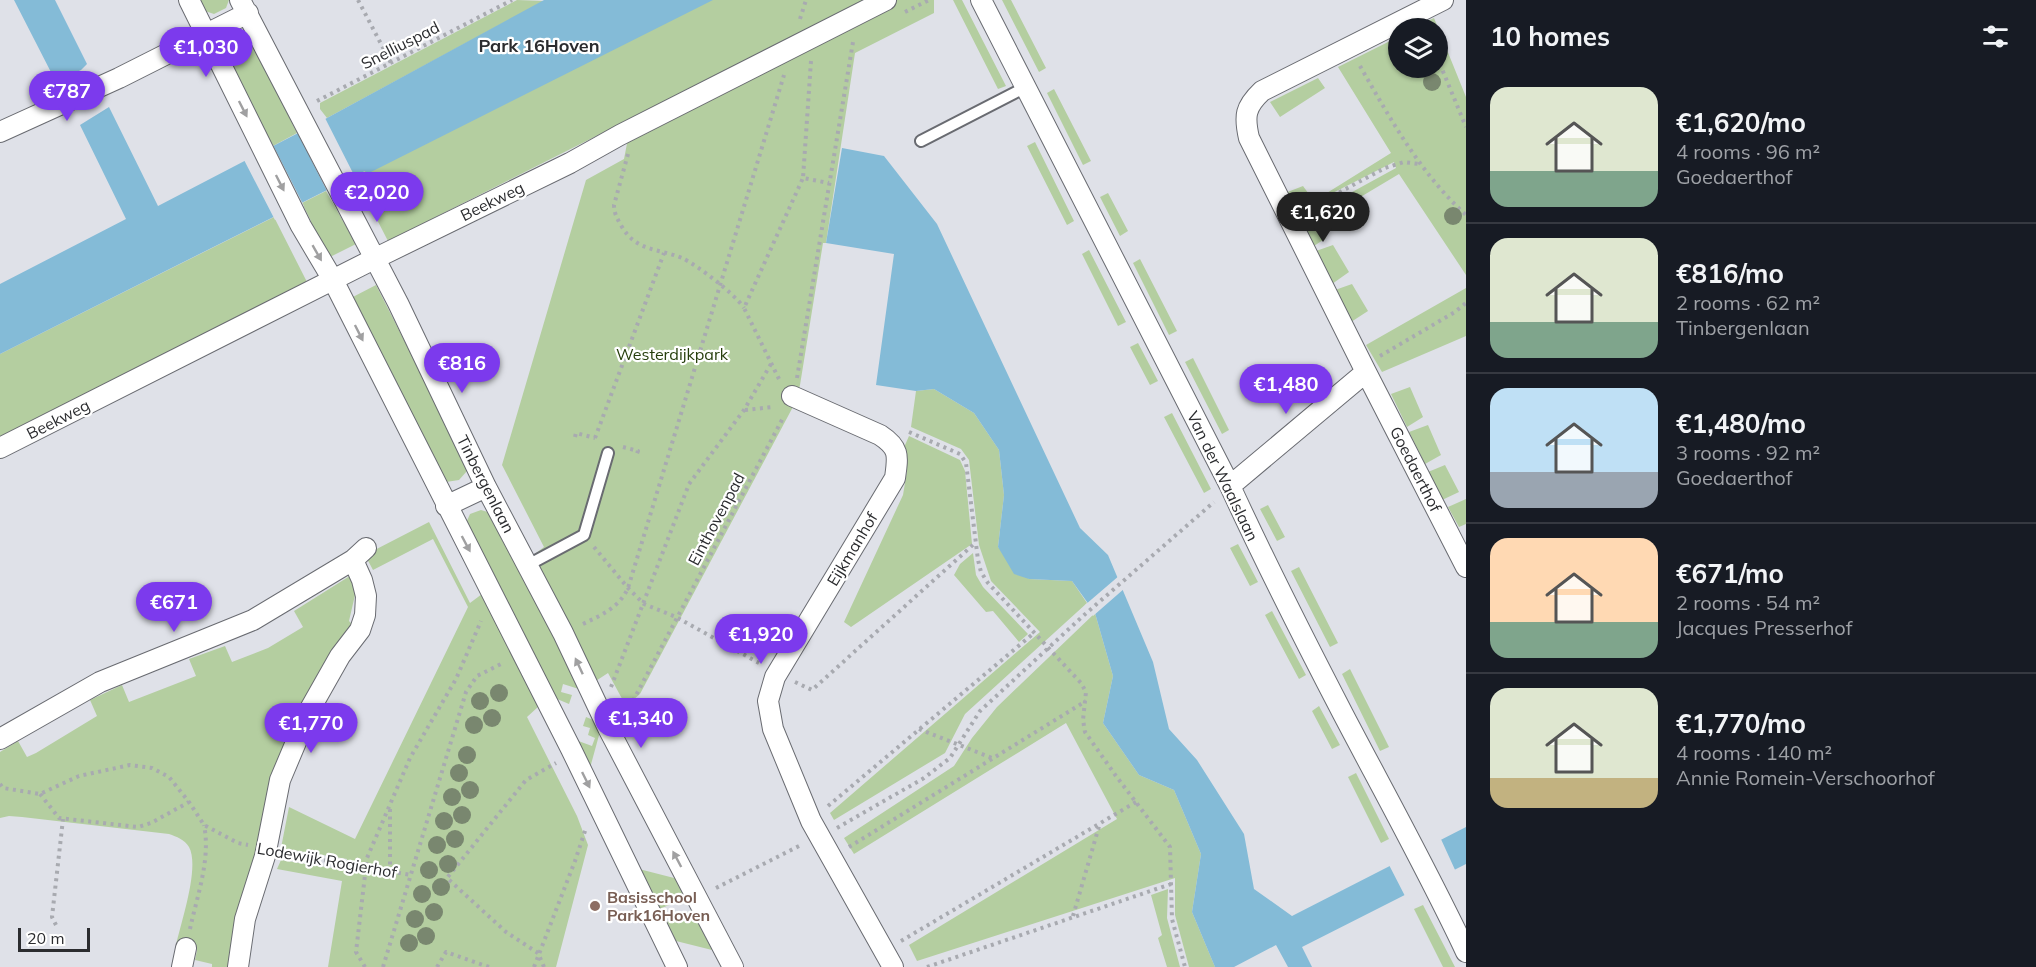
<!DOCTYPE html>
<html lang="en">
<head>
<meta charset="utf-8">
<style>
	body { margin:0; font-family:Mulish,sans-serif; background:#242831; color:#f1f3f6; height:100vh; display:flex; flex-direction:column; font-size:22px; white-space:nowrap }
	* { box-sizing:border-box; margin:0 }
	p { font-size:20px; color:#9ea1a6 }
	.icon { flex:none; width:33px; height:33px; fill:none; stroke:currentColor; stroke-width:2; stroke-linecap:round; stroke-linejoin:round }
	.map { position:relative; flex:1; overflow:hidden }
	.side { display:flex; flex-direction:column; background:#171b24; width:570px }
	.side>* { flex:none }
	.controls { position:absolute; left:1388px; top:18px; display:grid; gap:12px }
	.controls a { display:grid; place-items:center; width:60px; height:60px; border-radius:50%; background:#171b24; box-shadow:0 2px 4px #0004; font-size:30px }
	.scale { position:absolute; left:18px; bottom:15px; width:72px; box-sizing:border-box; padding-left:6px; border:3px solid #2b2c2f; border-top:0; font-size:16px; line-height:21px; white-space:nowrap; color:#2b2c2f; -webkit-text-stroke:4px #fff; paint-order:stroke }
	.price { position:absolute; translate:-50% -51px; padding:0 14px; border-radius:21px; background:#7c3aed; color:#fff; font-size:20px; line-height:39px; filter:drop-shadow(0 2px 3px #0008) }
	.price::after { content:''; position:absolute; left:50%; top:36px; width:18px; height:14px; margin-left:-9px; background:inherit; clip-path:polygon(0 0,100% 0,50% 100%) }
	.price.current { background:#222; color:#fff }
	ul { padding:0; list-style:none }
	li { display:flex; align-items:center; gap:18px; height:150px; padding:0 24px }
	li+li { border-top:2px solid #363941 }
	li span { display:grid; place-items:center; flex:none; width:168px; height:120px; border-radius:18px; color:#555 }
	li>.icon { margin-inline-start:auto }
	span .icon { width:72px; height:72px; fill:#fffc; stroke-width:1 }
	li b { font-size:26px }
	h2 { display:flex; justify-content:space-between; align-items:center; height:72px; padding:0 24px; font-size:26px }
	main { display:flex; flex:1; min-height:0 }
	.map>svg:first-child { display:block }
	.green { fill:#b4cea0 }
	.water { fill:#84bbd7 }
	.pier { fill:#dfe1e8 }
	.lines { fill:none; stroke-linecap:round; stroke-linejoin:round }
	.lane-casing { stroke:#696b71; stroke-width:14 }
	.street-casing { stroke:#696b71; stroke-width:22 }
	.path { stroke:#a8aab0; stroke-width:4; stroke-dasharray:3 4.5; stroke-linecap:butt }
	.lane { stroke:#fff; stroke-width:10 }
	.street { stroke:#fff; stroke-width:20 }
	.tree { fill:#79876f }
	.oneway { fill:#a0a0a1 }
	.education-dot { fill:#8d6e63; stroke:#fff; stroke-width:2 }
	.labels { text-anchor:middle; dominant-baseline:central; stroke-width:4.5; stroke-linejoin:round; paint-order:stroke }
	.street-label { font-size:16px; fill:#2b2c2f; stroke:#fff }
	.park-label { font-size:16px; fill:#263e0c; stroke:#fff }
	.education-label { font-size:16px; font-weight:bold; fill:#785e54; stroke:#fff; text-anchor:start }
	.neighbourhood-label { font-size:18px; font-weight:bold; fill:#2b2c2f; stroke:#fff }
</style>
</head>
<body>
<main>
<div class="map">
<svg width="1466" height="967" viewBox="0 0 1466 967">
	<rect width="100%" height="100%" fill="#dfe1e8"/>
	<!-- green -->
	<path class="green" d="M199 0H229L226 8 214 14 205 11Z
		M517 0 544 1 327 118 320 109V103Z
		M656 0H934V13L855 53 826 243H823L800 385 795 403 640 694 626 706 608 673 582 690 563 684 561 692 572 695 569 704 550 696 527 717 577 816 588 845 556 967H328L342 881 277 869 281 860 345 870 347 859 281 848 289 807 355 839 468 607 433 539 373 570 365 555 429 522 470 603 494 585 466 523 470 514 481 510 491 513 519 566 544 547 502 465 586 180 624 159 632 118 388 241 355 177Z
		M953 0H962L1006 86 998 89Z
		M1002 0H1011L1046 68 1039 72Z
		M1434 18 1466 97V275L1399 174 1317 223 1326 238 1314 246 1301 220 1396 168 1394 162 1295 212 1285 193 1303 186 1314 201 1391 153 1338 67 1398 37V68H1437V28H1413Z
		M236 36 246 37 253 44 294 121 292 123 297 133 273 146 226 55C225 46 227 41 236 36Z
		M1318 78 1325 88 1280 117 1270 102Z
		M1054 89 1091 161 1083 165 1047 93Z
		M1035 142 1074 221 1067 225 1027 146Z
		M326 191 356 244 328 258 309 222 311 221 302 203Z
		M1108 193 1128 231 1120 236 1100 197Z
		M274 217 307 282 0 438V354Z
		M1333 245 1349 272 1332 284 1316 251Z
		M1089 250 1126 322 1118 326 1082 254Z
		M1140 259 1177 331 1169 335 1133 263Z
		M1352 284 1368 311 1351 322 1335 290Z
		M376 285 466 462 467 471 459 480 446 482 349 299Z
		M1466 288V336L1382 372 1366 345Z
		M1138 343 1158 381 1150 385 1130 347Z
		M1193 358 1229 430 1222 434 1185 362Z
		M1410 387 1423 417 1407 427 1391 394Z
		M934 389 974 413 999 450 1004 495 998 547 1029 579 1072 581 1087 603 965 714 945 753 834 820 830 813 1040 632 991 581 979 545 969 460 961 449 911 427 916 391Z
		M1172 413 1211 489 1204 493 1164 417Z
		M1428 425 1441 455 1425 464 1409 432Z
		M909 436 960 460 965 471 972 544 851 627 844 622 903 495 907 471 902 452Z
		M1445 465 1459 492 1442 500 1428 472Z
		M1466 499V524L1459 527 1448 507Z
		M1268 505 1285 537 1277 541 1260 509Z
		M1238 544 1258 582 1250 586 1230 548Z
		M973 553 976 575 983 587 1028 634 1019 642 993 611 986 612 954 575 960 564Z
		M1299 567 1338 643 1330 647 1291 571Z
		M353 574 360 594 355 595 349 621 354 626 325 668 230 967H212V964L195 960 197 950 176 945C181 922 200 867 189 847 184 839 177 837 169 834L22 817 9 816 0 818V752L18 741 27 757 36 753 97 716 90 700 122 685 129 702 196 676 189 659 225 646 232 662 268 648 303 627 294 611Z
		M1272 611 1306 675 1299 679 1265 615Z
		M1095 613 1113 676 1103 723 1139 775 1174 790 1201 854 1192 912 1215 967H1189L1175 915V878L917 961 909 945 1117 819 1066 723 854 854 844 838 954 766 972 738 997 707Z
		M1350 669 1389 747 1380 751 1342 674Z
		M1319 706 1340 745 1332 749 1312 711Z
		M586 717 598 722 601 728 590 768 573 739 592 746 595 738 588 735 590 728 583 726Z
		M1356 773 1389 839 1381 843 1348 777Z
		M639 869 678 879 686 897 658 910Z
		M1168 889 1167 918 1180 967H1167L1158 938 1162 935 1151 895Z
		M1423 905 1455 967H1443L1414 909Z
		M692 910 712 950 676 941 667 922Z"/>
	<!-- water -->
	<path class="water" d="M14 0H55L87 64 81 70 56 82Z
		M544 0H713L367 174 365 171 0 354V284L126 219 80 125 109 107 158 206 327 118Z
		M842 148 884 156 937 224 1080 528 1108 555 1153 662 1169 729 1197 760 1244 834 1254 889 1292 916 1466 827V864L1302 947 1312 967H1288L1276 945 1234 967H1215L1192 912 1201 854 1174 790 1139 775 1103 723 1113 676 1095 613 1072 581 1029 579 1014 574 998 547 1004 495 999 450 974 413 934 389 916 391 876 385 894 254 826 243Z"/>
	<!-- pier -->
	<path class="pier" d="M324 116 356 179 328 193 296 130Z
		M272 143 304 206 275 220 243 158Z
		M1120 575 1125 588 1093 616 1085 605Z
		M1440 837 1456 872 1406 898 1388 863Z"/>
	<g class="lines">
		<!-- lane casing -->
		<g class="lane-casing">
			<path id="lane" d="M921 141 1026 87
				M528 565 584 535 608 453"/>
		</g>
		<!-- street casing -->
		<g class="street-casing">
			<path id="street" d="M189 0 301 226 333 280 571 749 677 967
				M240 0 398 303 486 487 563 633 608 728 733 967
				M981 0 1230 486C1266 564 1304 639 1343 714 1385 794 1428 871 1466 952
				M1443 0 1262 91C1245 107 1244 116 1249 138L1366 372 1466 567
				M0 132 119 78 248 13
				M792 396 880 435C900 448 898 456 895 478L775 677 768 701 773 729 811 821 893 967
				M0 448 374 259 570 163 620 135 886 0
				M1230 486 1366 372
				M446 506 486 487
				M0 739 100 682 253 620 353 560 366 548
				M182 967 186 948
				M238 967 245 919 265 856 280 780 310 709 340 656 360 630 365 615 366 596 362 580 353 560"/>
		</g>
		<!-- path -->
		<path class="path" d="M358 0 391 63
			M905 12 929 0
			M800 19 806 0
			M1437 57 1466 127
			M811 61 803 178 829 183
			M1360 66C1391 120 1420 173 1466 215
			M317 101 512 0
			M628 154 614 205C614 214 618 220 622 227 637 252 658 248 682 258 697 265 735 294 744 308
			M1306 210 1385 168 1404 162 1419 164
			M1380 356 1455 312 1466 303
			M797 378 853 42
			M779 379 744 308 803 178
			M745 410 773 407
			M909 432 960 454 966 463 978 560 981 572 988 583 1081 683 1086 692 1083 720 1085 732 1116 776 1170 847 1172 919 1185 967
			M575 437 576 433 595 438
			M595 438 664 253
			M623 447 638 451 636 456
			M594 547 628 588 644 604 676 617 759 663
			M583 624C601 615 619 608 628 588L784 75
			M795 682 812 690 975 543
			M611 687 689 484 744 410 771 364
			M626 714 784 416
			M919 729 992 758
			M0 784 3 788 40 794 79 776 130 765 152 768 169 777 189 802 204 825 238 843 248 845
			M40 794 59 818 138 827 151 823 189 802
			M828 806 1034 633
			M837 828 924 778 950 758 980 711 1083 616 1214 502
			M849 847 1086 701
			M287 854 411 875
			M390 872V807
			M716 888 801 845
			M1073 916 1100 823
			M56 925 52 917 63 819
			M190 929C197 896 211 859 204 825
			M901 941 1136 802
			M365 967 356 952 367 858 410 758 456 679 481 621
			M383 967 466 692 477 676 503 663
			M437 967 446 952 489 967
			M534 967 575 861 586 828
			M544 967 538 953 506 932 447 878 526 780 556 763
			M927 967 1171 884"/>
		<!-- lane -->
		<use href="#lane" class="lane"/>
		<!-- street -->
		<use href="#street" class="street"/>
	</g>
	<!-- trees -->
	<g class="tree">
		<circle cx="1432" cy="82" r="9"/>
		<circle cx="1453" cy="216" r="9"/>
		<circle cx="499" cy="693" r="9"/>
		<circle cx="480" cy="701" r="9"/>
		<circle cx="492" cy="718" r="9"/>
		<circle cx="474" cy="725" r="9"/>
		<circle cx="467" cy="755" r="9"/>
		<circle cx="459" cy="773" r="9"/>
		<circle cx="470" cy="790" r="9"/>
		<circle cx="452" cy="797" r="9"/>
		<circle cx="462" cy="815" r="9"/>
		<circle cx="444" cy="821" r="9"/>
		<circle cx="455" cy="839" r="9"/>
		<circle cx="437" cy="845" r="9"/>
		<circle cx="448" cy="864" r="9"/>
		<circle cx="429" cy="870" r="9"/>
		<circle cx="441" cy="887" r="9"/>
		<circle cx="422" cy="894" r="9"/>
		<circle cx="434" cy="912" r="9"/>
		<circle cx="415" cy="919" r="9"/>
		<circle cx="426" cy="936" r="9"/>
		<circle cx="409" cy="943" r="9"/>
	</g>
	<!-- one-way arrows -->
	<defs><path id="oneway-solid" d="M-6-.8H1V-3.2L6.5 0L1 3.2V.8H-6Z" transform="scale(1.5)"/></defs>
	<g class="oneway">
		<use href="#oneway-solid" transform="translate(243 109) rotate(63)"/>
		<use href="#oneway-solid" transform="translate(280 183) rotate(63)"/>
		<use href="#oneway-solid" transform="translate(317 253) rotate(60)"/>
		<use href="#oneway-solid" transform="translate(359 333) rotate(63)"/>
		<use href="#oneway-solid" transform="translate(466 544) rotate(62)"/>
		<use href="#oneway-solid" transform="translate(579 666) rotate(-115)"/>
		<use href="#oneway-solid" transform="translate(586 780) rotate(64)"/>
		<use href="#oneway-solid" transform="translate(677 859) rotate(-118)"/>
	</g>
	<!-- markers -->
	<circle class="education-dot" cx="595" cy="906" r="6"/>
	<g class="labels">
		<!-- street labels -->
		<g class="street-label">
			<text transform="translate(400 45) rotate(-27)">Snelliuspad</text>
			<text transform="translate(492 201) rotate(-26)">Beekweg</text>
			<text transform="translate(58 419) rotate(-27)">Beekweg</text>
			<text transform="translate(1416 469) rotate(63)">Goedaerthof</text>
			<text transform="translate(1223 476) rotate(64)">Van der Waalslaan</text>
			<text transform="translate(486 484) rotate(63)">Tinbergenlaan</text>
			<text transform="translate(716 519) rotate(-62)">Einthovenpad</text>
			<text transform="translate(852 549) rotate(-59)">Eijkmanhof</text>
			<text transform="translate(327 860) rotate(10)">Lodewijk Rogierhof</text>
		</g>
		<!-- park labels -->
		<g class="park-label">
			<text x="672" y="354">Westerdijkpark</text>
		</g>
		<!-- education labels -->
		<g class="education-label">
			<text x="607" y="897">Basisschool<tspan x="607" dy="18">Park16Hoven</tspan></text>
		</g>
		<!-- neighbourhood labels -->
		<g class="neighbourhood-label">
			<text x="539" y="45">Park 16Hoven</text>
		</g>
	</g>
</svg>
<div class="controls">
<a><svg class="icon" aria-label="layers" viewBox="0 0 24 24"><path d="M12 4l9 5-9 5-9-5zM3 14l9 5 9-5"/></svg></a>
</div>
<div class="scale">20 m</div>
<b class="price" style="left:206px;top:78px">€1,030</b>
<b class="price" style="left:67px;top:122px">€787</b>
<b class="price" style="left:377px;top:223px">€2,020</b>
<b class="price current" style="left:1323px;top:243px">€1,620</b>
<b class="price" style="left:462px;top:394px">€816</b>
<b class="price" style="left:1286px;top:415px">€1,480</b>
<b class="price" style="left:174px;top:633px">€671</b>
<b class="price" style="left:761px;top:665px">€1,920</b>
<b class="price" style="left:641px;top:749px">€1,340</b>
<b class="price" style="left:311px;top:754px">€1,770</b>
</div>
<section class="side">
<h2>10 homes<svg class="icon" aria-label="filters" viewBox="0 0 24 24"><path d="M4 7h16M4 17h16"/><circle cx="9" cy="7" r="2"/><circle cx="15" cy="17" r="2"/></svg></h2>
<ul>
<li><span style="background:linear-gradient(#dfe7d0 70%,#7fa58c 0)"><svg class="icon" aria-label="home" viewBox="0 0 24 24"><path d="M3 11l9-7 9 7M6 9v11h12V9"/></svg></span><div><b>€1,620/mo</b><p>4 rooms · 96 m²</p><p>Goedaerthof</p></div></li>
<li><span style="background:linear-gradient(#dfe7d0 70%,#7fa58c 0)"><svg class="icon" aria-label="home" viewBox="0 0 24 24"><path d="M3 11l9-7 9 7M6 9v11h12V9"/></svg></span><div><b>€816/mo</b><p>2 rooms · 62 m²</p><p>Tinbergenlaan</p></div></li>
<li><span style="background:linear-gradient(#bfe0f5 70%,#9aa5b1 0)"><svg class="icon" aria-label="home" viewBox="0 0 24 24"><path d="M3 11l9-7 9 7M6 9v11h12V9"/></svg></span><div><b>€1,480/mo</b><p>3 rooms · 92 m²</p><p>Goedaerthof</p></div></li>
<li><span style="background:linear-gradient(#ffd9b3 70%,#7fa58c 0)"><svg class="icon" aria-label="home" viewBox="0 0 24 24"><path d="M3 11l9-7 9 7M6 9v11h12V9"/></svg></span><div><b>€671/mo</b><p>2 rooms · 54 m²</p><p>Jacques Presserhof</p></div></li>
<li><span style="background:linear-gradient(#dfe7d0 75%,#c2b280 0)"><svg class="icon" aria-label="home" viewBox="0 0 24 24"><path d="M3 11l9-7 9 7M6 9v11h12V9"/></svg></span><div><b>€1,770/mo</b><p>4 rooms · 140 m²</p><p>Annie Romein-Verschoorhof</p></div></li>
</ul>
</section>
</main>
</body>
</html>
